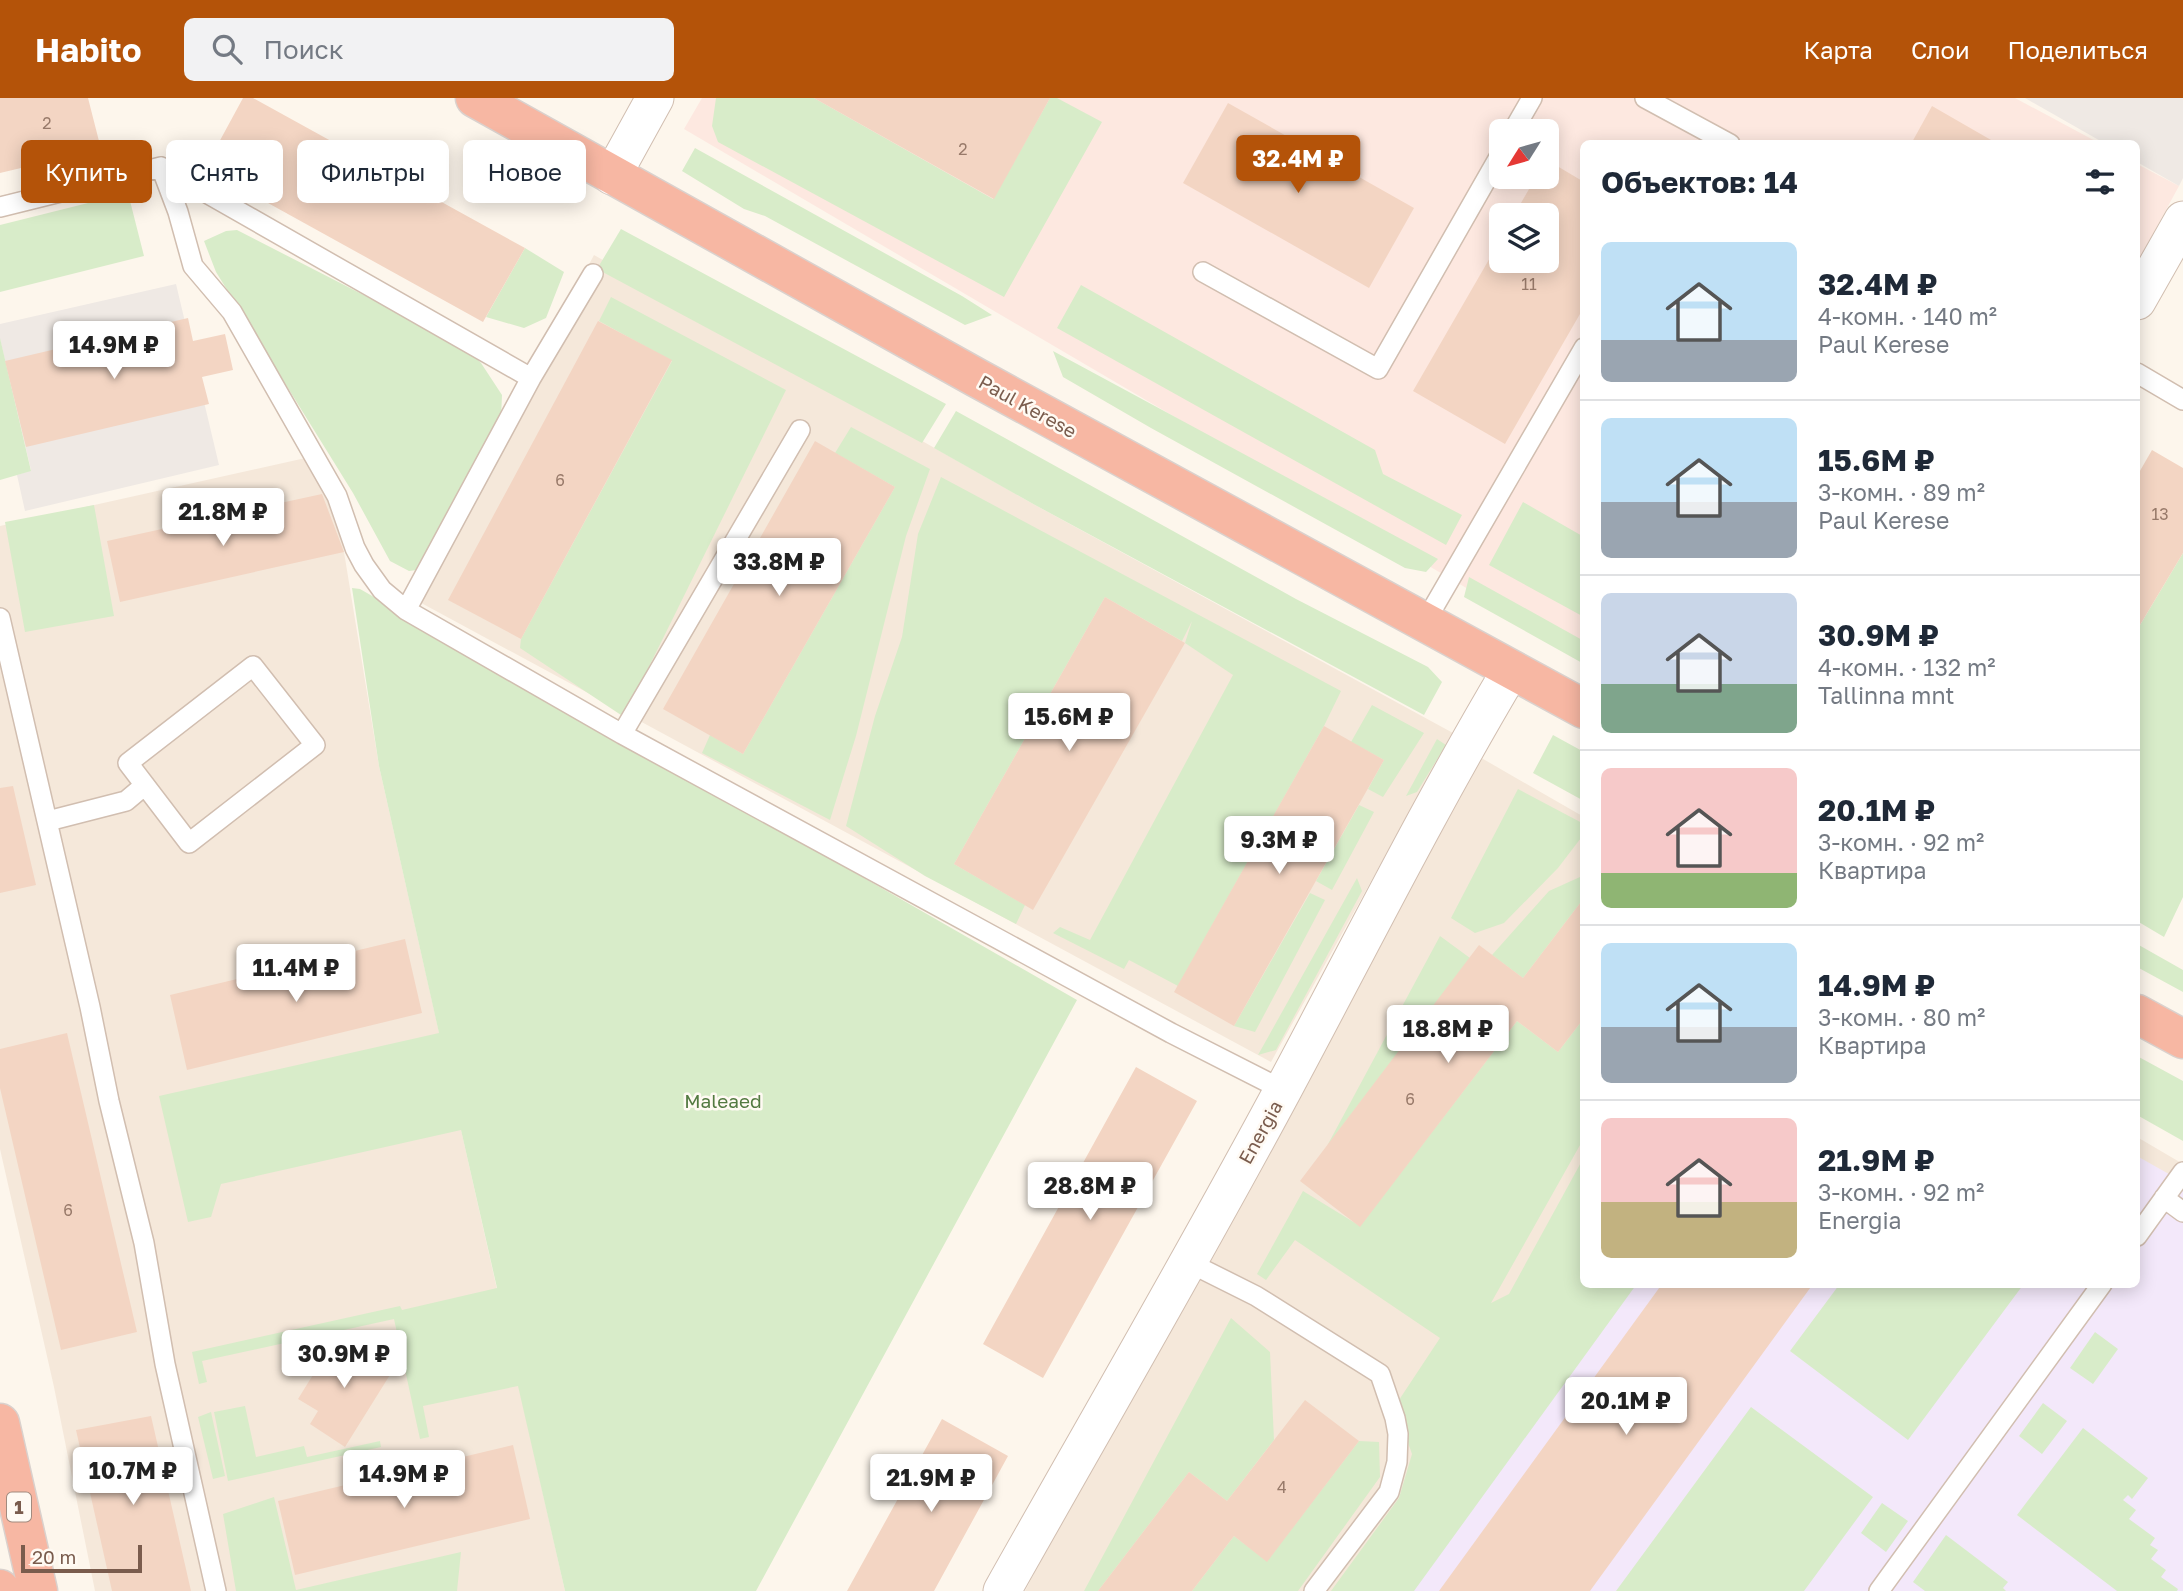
<!DOCTYPE html>
<html lang="ru">
<head>
<meta charset="utf-8">
<style>
	body { margin:0; font-family:"Golos Text",sans-serif; background:#f2f2f3; color:#1f2937; height:100vh; display:flex; flex-direction:column; font-size:26px; white-space:nowrap }
	* { box-sizing:border-box; margin:0 }
	p { font-size:23px; color:#747a83 }
	.icon { flex:none; width:38px; height:38px; fill:none; stroke:currentColor; stroke-width:2; stroke-linecap:round; stroke-linejoin:round }
	.map { position:relative; flex:1; overflow:hidden }
	.drawer { position:absolute; left:1580px; top:42px; width:560px; height:1148px; display:flex; flex-direction:column; background:#fff; border-radius:10px; box-shadow:0 4px 18px #0003 }
	.drawer>* { flex:none }
	.banner { position:absolute; left:21px; top:42px; width:665px; height:63px; display:flex; gap:14px }
	.needle { width:46px; rotate:233deg }
	.buttons { position:absolute; left:1489px; top:21px; display:grid; gap:14px }
	.buttons a { display:grid; place-items:center; width:70px; height:70px; border-radius:10px; background:#fff; box-shadow:0 4px 18px #0003; font-size:35px }
	.scale { position:absolute; left:21px; bottom:18px; width:121px; box-sizing:border-box; padding-left:7px; border:4px solid #7a5c4d; border-top:0; font-size:19px; line-height:24px; white-space:nowrap; color:#7a5c4d; -webkit-text-stroke:5px #fffaf3; paint-order:stroke }
	.price { position:absolute; translate:-50% -60px; padding:0 16px; border-radius:7px; background:#fff; color:#222; font-size:23px; line-height:46px; filter:drop-shadow(0 2px 4px #0008) }
	.price::after { content:''; position:absolute; left:50%; top:42px; width:21px; height:16px; margin-left:-10px; background:inherit; clip-path:polygon(0 0,100% 0,50% 100%) }
	.price.on { background:#b45309; color:#fff }
	ul { padding:0; list-style:none }
	li { display:flex; align-items:center; gap:21px; height:175px; padding:0 21px }
	li+li { border-top:2px solid #e0e1e3 }
	li span { display:grid; place-items:center; flex:none; width:196px; height:140px; border-radius:10px; color:#555 }
	li>.icon { margin-inline-start:auto }
	span .icon { width:84px; height:84px; fill:#fffc; stroke-width:1 }
	li b { font-size:30px }
	h2 { display:flex; justify-content:space-between; align-items:center; height:84px; padding:0 21px; font-size:30px }
	.tag { padding:0 24px; border-radius:10px; background:#fff; box-shadow:0 4px 18px #0003; font-size:24px; line-height:63px }
	.tag.on { background:#b45309; color:#fff }
	header { display:flex; align-items:center; gap:42px; box-sizing:border-box; height:98px; padding:0 35px; background:#b45309; color:#fff }
	header strong { font-size:33px }
	nav { display:flex; gap:38px; margin-inline-start:auto; font-size:24px }
	.search { width:490px; height:63px; background:#f2f2f3; display:flex; align-items:center; gap:18px; box-sizing:border-box; padding:0 24px; border-radius:10px; color:#747a83; font-size:26px }
	.map>svg:first-child { display:block }
	.residential { fill:#f5e8da }
	.commercial { fill:#fde8e0; fill-rule:evenodd }
	.industrial { fill:#efe9e4 }
	.education { fill:#f3e8fa }
	.green { fill:#d8ecc9 }
	.building { fill:#f3d5c3 }
	.lines { fill:none; stroke-linecap:round; stroke-linejoin:round }
	.lane-casing { stroke:#d1beb0; stroke-width:22 }
	.street-casing { stroke:#d1beb0; stroke-width:39 }
	.highway-casing { stroke:#dad1cd; stroke-width:41 }
	.lane { stroke:#fff; stroke-width:19 }
	.street { stroke:#fff; stroke-width:37 }
	.highway { stroke:#f7b7a3; stroke-width:38 }
	.labels { text-anchor:middle; dominant-baseline:central; stroke-width:5; stroke-linejoin:round; paint-order:stroke }
	.number-label { font-size:16px; fill:#987a6a }
	.shield { fill:#fffaf3; stroke:#a28b7f; stroke-width:2 }
	.shield-label { font-size:18px; font-weight:bold; fill:#7a5c4d }
	.street-label { font-size:19px; fill:#7a5c4d; stroke:#fffaf3 }
	.park-label { font-size:19px; fill:#537a41; stroke:#fffaf3 }
</style>
</head>
<body>
<header>
<strong>Habito</strong>
<div class="search"><svg class="icon" aria-label="search" viewBox="0 0 24 24"><circle cx="10" cy="10" r="6"/><path d="M15 15l6 6"/></svg>Поиск</div>
<nav><a>Карта</a><a>Слои</a><a>Поделиться</a></nav>
</header>
<div class="map">
<svg width="2183" height="1493" viewBox="0 0 2183 1493">
	<rect width="100%" height="100%" fill="#fdf6ec"/>
	<!-- residential -->
	<path class="residential" d="M594 157 1035 407 1453 635 1271 964 412 500Z
		M310 359 335 399 379 668 565 1493H95L54 1289 0 1051V428Z
		M1464 650 1584 719V1186H2137V1039L2183 1066V1493H1025Z"/>
	<!-- commercial -->
	<path class="commercial" d="M702 0H2015L2099 45 1584 46V559L684 31ZM1502 33H1547V79H1502ZM1502 117H1547V163H1502Z
		M2137 66 2179 88 2137 165Z"/>
	<!-- industrial -->
	<path class="industrial" d="M2025 0H2183V80L2179 88 2137 64V46L2104 45Z
		M176 186 219 367 25 413 17 377 31 372 0 241V226Z"/>
	<!-- education -->
	<path class="education" d="M2137 1058 2183 1084V1493H1359L1584 1186H2137Z"/>
	<!-- green -->
	<path class="green" d="M716 0H814L993 101 1050 0H1057L1102 24 1004 199 718 44 712 28Z
		M695 50 962 198 992 217 965 227 765 118 744 111 682 73Z
		M128 95 144 158 0 194V127Z
		M621 131 946 306 922 345 597 171Z
		M237 132 465 249 481 265 502 297 501 320 417 472 409 473 390 463 353 395 216 174 204 143 226 133Z
		M525 150 564 174 546 220 524 230 486 219Z
		M1081 187 1375 352 1383 376 1462 417 1446 447 1057 230Z
		M611 199 786 292 624 619 520 550 521 541 672 263 599 223Z
		M0 240 31 373 0 382Z
		M1053 253 1438 461 1426 474 1405 470 1151 330 1063 279Z
		M956 313 1296 501 1428 569 1442 584 1424 617 1035 407 934 350Z
		M851 329 930 371 906 438 856 638 830 722 702 655 710 637 743 656 895 389 835 355Z
		M941 379 1341 593 1324 628 1178 888 1129 862 1124 871 1053 835 1060 829 1090 842 1233 577 1185 545 1192 523 1182 543 1105 499 954 766 1025 807 1016 826 925 778 846 728 875 618 902 539 918 436Z
		M1523 404 1584 439V519L1489 467Z
		M94 407 114 518 25 534 5 424Z
		M2183 455V799L2164 839 2137 823V532Z
		M1469 479 1584 543V566L1464 499Z
		M352 490 360 491 1077 902 756 1493H565L518 1288 423 1308 429 1339 420 1341 394 1221 202 1263 207 1284 199 1286 192 1254 400 1208 402 1212 497 1190 461 1032 221 1086 211 1119 188 1124 159 998 439 935 379 668Z
		M1372 607 1424 635 1383 699 1368 691 1384 662 1351 644Z
		M1553 637 1584 654V703L1533 675Z
		M1437 641 1446 647 1417 694 1406 698Z
		M1518 691 1584 726V736L1558 770 1504 825 1475 835 1451 820Z
		M1359 707 1374 714 1332 792 1316 783Z
		M1580 779 1584 780V800L1523 880 1492 857 1549 793Z
		M1357 780 1362 793 1276 952 1258 957Z
		M1310 795 1325 802 1255 934 1234 928Z
		M1440 838 1470 860 1327 1048Z
		M2137 846 2183 872V894L2137 869Z
		M1584 920V1040L1491 1205 1509 1196 1584 1059V1186L1636 1187 1414 1493H1331L1399 1400 1412 1356 1395 1308 1440 1240 1295 1142 1266 1182 1257 1176 1303 1093 1360 1128 1517 923 1558 954Z
		M2137 958 2183 983V1043L2137 1017Z
		M1839 1187V1186L2023 1187 1908 1342 1790 1253Z
		M1231 1220 1270 1254 1274 1342 1227 1403 1189 1374 1098 1493H1084Z
		M2095 1234 2118 1251 2093 1286 2070 1270Z
		M2043 1305 2067 1323 2042 1356 2019 1338Z
		M245 1308 256 1359 304 1348 307 1359 380 1343 381 1349 228 1383 214 1314Z
		M1751 1309 1873 1399 1804 1493H1616Z
		M211 1314 225 1378 213 1381 198 1319Z
		M2083 1330 2148 1380 2132 1401 2128 1397 2123 1402 2136 1412 2129 1421 2155 1440 2150 1447 2158 1452 2151 1461 2166 1472 2161 1479 2178 1491 2177 1493H2117L2017 1417Z
		M1359 1343 1379 1344 1380 1379 1298 1493H1192L1234 1438 1267 1463Z
		M274 1399 296 1492 461 1454 457 1493H236L223 1416Z
		M1882 1405 1908 1423 1886 1454 1861 1435Z
		M1946 1437 2008 1484 2003 1490 2006 1493H1925L1913 1484Z"/>
	<!-- building -->
	<path class="building" d="M0 0H88L101 51 0 75Z
		M243 0H253L525 150 483 224 205 70Z
		M814 0H1050L994 101Z
		M1228 5 1414 110 1369 190 1183 85Z
		M1932 8 1998 46H1911Z
		M1547 62 1584 84V209L1505 346 1413 293 1502 139V163H1547V117H1514L1536 79H1547Z
		M188 220 193 243 225 236 233 272 202 279 209 306 26 349 5 263Z
		M598 223 672 262 521 541 448 502Z
		M815 343 895 389 743 656 663 611Z
		M2152 352 2183 370V455L2137 532V378Z
		M322 396 344 454 120 504 107 443Z
		M1105 499 1185 545 1033 812 954 766Z
		M1324 628 1384 662 1234 928 1174 894Z
		M13 688 36 787 0 795V690Z
		M1584 800V920L1558 954 1517 923 1360 1129 1300 1083 1479 847 1523 880Z
		M405 841 422 915 187 972 170 897Z
		M67 935 137 1234 61 1252 0 990V951Z
		M1136 969 1197 1003 1043 1280 983 1246Z
		M1662 1186H1813L1590 1493H1439Z
		M337 1238 393 1272 345 1349 310 1326 318 1313 298 1301Z
		M1305 1302 1359 1343 1267 1464 1234 1438 1192 1493H1098L1189 1374 1227 1403Z
		M151 1318 191 1493H112L76 1332Z
		M942 1321 1008 1358 934 1493H847Z
		M513 1347 530 1421 295 1477 278 1403Z"/>
	<g class="lines">
		<!-- lane casing -->
		<g class="lane-casing">
			<path id="lane" d="M1645 0 1730 46
				M1513 33 1532 0
				M161 69 531 280 406 512
				M0 109 161 69 178 114 193 168 232 214 337 398 355 450 364 467 382 492 406 512 622 636 1171 935 1283 992
				M1203 174 1378 271 1502 54
				M2137 275 2183 302
				M531 280 593 176
				M0 520 90 909 109 1003 144 1145 165 1266 216 1493
				M1425 524 1584 250
				M253 568 315 647 189 745 128 665Z
				M622 636 800 332
				M48 723 126 703 145 687
				M2164 1100 2183 1114
				M2137 1138 2183 1074
				M1188 1164 1256 1198 1380 1276 1395 1320 1398 1336 1397 1364 1389 1394 1314 1493
				M1879 1493 2102 1186"/>
		</g>
		<!-- street casing -->
		<g class="street-casing">
			<path id="street" d="M612 78 655 0
				M2137 203 2183 122
				M1002 1493C1096 1326 1193 1160 1284 990 1359 850 1430 708 1511 572"/>
		</g>
		<!-- highway casing -->
		<g class="highway-casing">
			<path id="highway" d="M475 0 977 280 1584 611
				M2137 916 2183 941
				M0 1325 38 1493
				M0 1491V1493"/>
		</g>
		<!-- lane -->
		<use href="#lane" class="lane"/>
		<!-- street -->
		<use href="#street" class="street"/>
		<!-- highway -->
		<use href="#highway" class="highway"/>
	</g>
	<g class="labels">
		<!-- number labels -->
		<g class="number-label">
			<text x="47" y="25">2</text>
			<text x="963" y="51">2</text>
			<text x="1529" y="186">11</text>
			<text x="560" y="382">6</text>
			<text x="2160" y="416">13</text>
			<text x="1410" y="1001">6</text>
			<text x="68" y="1112">6</text>
			<text x="1282" y="1389">4</text>
		</g>
		<!-- shield labels -->
		<rect class="shield" x="7" y="1394.5" width="24" height="29" rx="5"/>
		<g class="shield-label">
			<text x="19" y="1409">1</text>
		</g>
		<!-- street labels -->
		<g class="street-label">
			<text transform="translate(1028 308) rotate(29)">Paul Kerese</text>
			<text transform="translate(1260 1034) rotate(-61)">Energia</text>
		</g>
		<!-- park labels -->
		<g class="park-label">
			<text x="723" y="1002">Maleaed</text>
		</g>
	</g>
</svg>
<div class="buttons">
<a><svg class="needle" viewBox="-14 -14 28 28"><path d="M0-13l5 13h-10z" fill="#e53935"/><path d="M0 13l5-13h-10z" fill="#747a83"/></svg></a>
<a><svg class="icon" aria-label="layers" viewBox="0 0 24 24"><path d="M12 4l9 5-9 5-9-5zM3 14l9 5 9-5"/></svg></a>
</div>
<div class="scale">20 m</div>
<b class="price on" style="left:1298px;top:97px">32.4M ₽</b>
<b class="price" style="left:114px;top:283px">14.9M ₽</b>
<b class="price" style="left:223px;top:450px">21.8M ₽</b>
<b class="price" style="left:779px;top:500px">33.8M ₽</b>
<b class="price" style="left:1069px;top:655px">15.6M ₽</b>
<b class="price" style="left:1279px;top:778px">9.3M ₽</b>
<b class="price" style="left:296px;top:906px">11.4M ₽</b>
<b class="price" style="left:1448px;top:967px">18.8M ₽</b>
<b class="price" style="left:1090px;top:1124px">28.8M ₽</b>
<b class="price" style="left:344px;top:1292px">30.9M ₽</b>
<b class="price" style="left:1626px;top:1339px">20.1M ₽</b>
<b class="price" style="left:133px;top:1409px">10.7M ₽</b>
<b class="price" style="left:404px;top:1412px">14.9M ₽</b>
<b class="price" style="left:931px;top:1416px">21.9M ₽</b>
<div class="banner">
<a class="tag on">Купить</a>
<a class="tag">Снять</a>
<a class="tag">Фильтры</a>
<a class="tag">Новое</a>
</div>
<section class="drawer">
<h2>Объектов: 14<svg class="icon" aria-label="filters" viewBox="0 0 24 24"><path d="M4 7h16M4 17h16"/><circle cx="9" cy="7" r="2"/><circle cx="15" cy="17" r="2"/></svg></h2>
<ul>
<li><span style="background:linear-gradient(#bfe0f5 70%,#9aa5b1 0)"><svg class="icon" aria-label="home" viewBox="0 0 24 24"><path d="M3 11l9-7 9 7M6 9v11h12V9"/></svg></span><div><b>32.4M ₽</b><p>4-комн. · 140 m²</p><p>Paul Kerese</p></div></li>
<li><span style="background:linear-gradient(#bfe0f5 60%,#9aa5b1 0)"><svg class="icon" aria-label="home" viewBox="0 0 24 24"><path d="M3 11l9-7 9 7M6 9v11h12V9"/></svg></span><div><b>15.6M ₽</b><p>3-комн. · 89 m²</p><p>Paul Kerese</p></div></li>
<li><span style="background:linear-gradient(#c9d6e8 65%,#7fa58c 0)"><svg class="icon" aria-label="home" viewBox="0 0 24 24"><path d="M3 11l9-7 9 7M6 9v11h12V9"/></svg></span><div><b>30.9M ₽</b><p>4-комн. · 132 m²</p><p>Tallinna mnt</p></div></li>
<li><span style="background:linear-gradient(#f6c9c9 75%,#8fb573 0)"><svg class="icon" aria-label="home" viewBox="0 0 24 24"><path d="M3 11l9-7 9 7M6 9v11h12V9"/></svg></span><div><b>20.1M ₽</b><p>3-комн. · 92 m²</p><p>Квартира</p></div></li>
<li><span style="background:linear-gradient(#bfe0f5 60%,#9aa5b1 0)"><svg class="icon" aria-label="home" viewBox="0 0 24 24"><path d="M3 11l9-7 9 7M6 9v11h12V9"/></svg></span><div><b>14.9M ₽</b><p>3-комн. · 80 m²</p><p>Квартира</p></div></li>
<li><span style="background:linear-gradient(#f6c9c9 60%,#c2b280 0)"><svg class="icon" aria-label="home" viewBox="0 0 24 24"><path d="M3 11l9-7 9 7M6 9v11h12V9"/></svg></span><div><b>21.9M ₽</b><p>3-комн. · 92 m²</p><p>Energia</p></div></li>
</ul>
</section>
</div>
</body>
</html>
